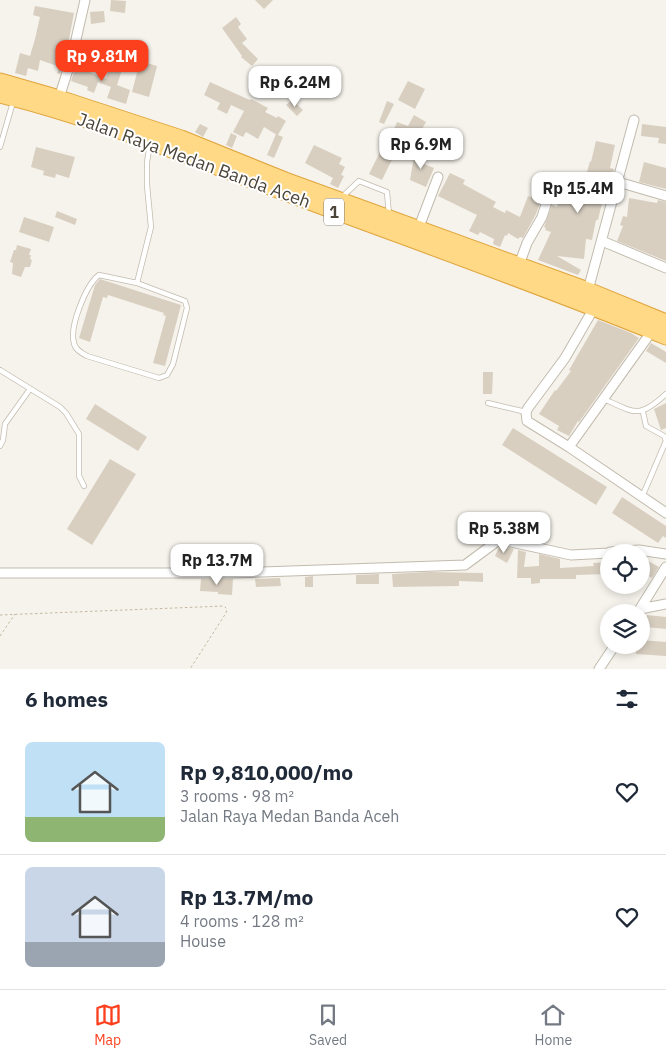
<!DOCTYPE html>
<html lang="en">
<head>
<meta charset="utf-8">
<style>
	body { margin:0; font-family:"IBM Plex Sans",sans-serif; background:#f2f2f3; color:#1f2937; height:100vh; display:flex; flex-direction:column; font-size:19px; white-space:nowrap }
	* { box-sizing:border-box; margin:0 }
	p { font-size:16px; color:#747a83 }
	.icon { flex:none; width:28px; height:28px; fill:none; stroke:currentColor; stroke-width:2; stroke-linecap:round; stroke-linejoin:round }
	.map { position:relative; height:669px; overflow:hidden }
	.panel { display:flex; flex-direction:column; background:#fff; flex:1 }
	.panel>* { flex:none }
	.controls { position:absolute; left:600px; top:544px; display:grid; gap:10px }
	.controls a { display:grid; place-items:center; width:50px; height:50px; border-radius:50%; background:#fff; box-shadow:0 2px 8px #0003; font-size:25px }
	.price { position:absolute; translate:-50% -42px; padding:0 11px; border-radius:10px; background:#fff; color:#222; font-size:16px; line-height:32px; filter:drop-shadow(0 1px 2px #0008) }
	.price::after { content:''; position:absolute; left:50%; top:30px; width:15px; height:11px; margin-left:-8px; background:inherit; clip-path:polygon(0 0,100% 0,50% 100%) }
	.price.current { background:#fc3f1d; color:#fff }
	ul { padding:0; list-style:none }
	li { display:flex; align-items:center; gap:15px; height:125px; padding:0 25px }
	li+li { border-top:1px solid #e0e1e3 }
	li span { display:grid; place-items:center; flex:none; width:140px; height:100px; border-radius:8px; color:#555 }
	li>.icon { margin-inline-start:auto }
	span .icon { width:60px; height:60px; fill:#fffc; stroke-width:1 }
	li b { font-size:21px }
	h2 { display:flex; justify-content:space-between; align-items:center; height:60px; padding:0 25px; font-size:21px }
	.dock { display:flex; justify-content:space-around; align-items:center; height:70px; border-top:1px solid #e0e1e3; background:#fff; font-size:14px; color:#747a83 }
	.dock a { display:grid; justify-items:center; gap:2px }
	.dock .current { color:#fc3f1d }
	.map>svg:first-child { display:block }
	.building { fill:#d8cfc1 }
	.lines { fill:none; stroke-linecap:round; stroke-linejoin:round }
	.service-casing { stroke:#c2bbae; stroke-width:6 }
	.minor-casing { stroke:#c2bbae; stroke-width:11 }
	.trunk-casing { stroke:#e0a43c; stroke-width:17 }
	.path { stroke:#c4b79f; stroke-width:1; stroke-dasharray:2.5 2.5; stroke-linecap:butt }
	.service { stroke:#fff; stroke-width:4.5 }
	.minor { stroke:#fff; stroke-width:9 }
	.trunk { stroke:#ffd985; stroke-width:15 }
	.labels { text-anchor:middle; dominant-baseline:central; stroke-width:4; stroke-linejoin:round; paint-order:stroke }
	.shield { fill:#fff; stroke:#817c74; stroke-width:1 }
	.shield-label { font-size:16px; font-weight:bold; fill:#4b4439 }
	.street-label { font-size:18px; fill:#4b4439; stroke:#fff }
</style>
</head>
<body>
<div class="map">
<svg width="666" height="669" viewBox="0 0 666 669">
	<rect width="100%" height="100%" fill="#f6f3ec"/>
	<!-- building -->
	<path class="building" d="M111 0 126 1 125 13 110 11Z
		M255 0H273L264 9Z
		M35 6 74 13 66 55 60 74 57 73 60 67 40 60 38 71 28 68 26 76 15 73 20 53 30 56 35 39 40 17 33 15Z
		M104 11 105 22 91 24 90 12Z
		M236 17 241 24 238 27 247 39 242 43 258 59 252 66 241 57 242 56 222 28Z
		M140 61 157 66 149 97 132 92Z
		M77 63 86 66 85 70 106 79 111 63 123 67 117 85 130 90 126 104 107 98 111 87 98 82 94 93 87 90 88 87 71 81Z
		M265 70 273 82 261 90 253 78Z
		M408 81 425 89 415 109 398 100Z
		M210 82 243 97 250 100 251 99 268 108 265 112 277 118 278 116 286 121 278 135 283 137 274 158 267 155 276 134 277 135 264 127 258 139 246 132 243 137 233 132 244 111 231 105 227 114 217 109 220 103 204 95Z
		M292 100 303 110 297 116 286 105Z
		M387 101 394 104 384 124 379 122Z
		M414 115 426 122 421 131 423 132 420 139 405 133 382 180 369 174 387 138 390 139 397 122 408 126Z
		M200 124 208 128 203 137 195 132Z
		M642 124 666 127V144L658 143 659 138 641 136Z
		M231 133 237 136 232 148 226 145Z
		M596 141 615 145 610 168 614 169 612 178 608 177 598 220H596L592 240 586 239 584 259 557 256 581 270 578 275 538 260 551 232 545 230 546 228 544 227 552 205 557 207 559 201 577 206 578 201 582 202 588 176H586L590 161 591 162Z
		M314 145 342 158 339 164 345 167 341 175 344 176 338 188 330 184 333 178 305 163Z
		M36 147 75 157 69 178 56 174 55 178 43 175 44 171 31 167Z
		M415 151 427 157 424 164 434 168 426 187 410 180Z
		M644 162 666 168V189L639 182Z
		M450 173 465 180 463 184 496 202 493 207 505 213 506 210 520 217 528 196 541 201 536 214 523 238 520 237 518 239 508 233 507 236 505 235 500 247 493 244 494 239 480 232 478 235 469 231 477 215 438 196Z
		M629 198 657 203 658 200 666 202V261L617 241 623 226 620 225 623 216 627 217Z
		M57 211 77 219 75 225 55 217Z
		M24 217 54 227 49 242 19 232Z
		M17 245 31 249 29 255H31L30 259 32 260 30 267H25L21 277 12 274 13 263 10 262 14 250H16Z
		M100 279 181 305 165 366 153 363 166 316 163 315 164 313 108 295 107 298 103 297 90 342 79 338 95 285Z
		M598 320 631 333 639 338 579 422 578 421 569 436 557 430 559 426 539 414 555 390 556 391 571 371 569 370Z
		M651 343 666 352V363L646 351Z
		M483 372H493L492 394H483Z
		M666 403V428L661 430 654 409Z
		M95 404 147 437 138 451 86 419Z
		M513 428 607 487 596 505 502 445Z
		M110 459 136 474 92 545 67 529Z
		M622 497 666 526V538L663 536 658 543 612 513Z
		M502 546 514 549 507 563 495 556 499 547Z
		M518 550 526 552 524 567 539 566V554L560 559V568L594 566 593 563 609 562V574L576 575V579H540V583L531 584V578H517Z
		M641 557 659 567 652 578 641 572Z
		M429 572 483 573V582L459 581V586L393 587 392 574Z
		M379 574V584H356V575Z
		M313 576V587H305V577Z
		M280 578 281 586 256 587 255 579Z
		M201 579H233L232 595 218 594V592L200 591Z
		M647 615 666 617V629L646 627Z
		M641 640 666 642V656L636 654V645H641Z"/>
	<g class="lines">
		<!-- service casing -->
		<g class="service-casing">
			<path id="service" d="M0 147 13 102
				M341 198 359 181 387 192 389 215
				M99 275 137 283 185 301 187 308 173 364 167 375 159 378 87 356C82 353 75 350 74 343 69 327 86 285 99 275Z
				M137 283 151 227 147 185V162L150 144
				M0 370 60 407 66 413 79 434V476L84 486
				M604 399C635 413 639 419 666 394
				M488 403 526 412
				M0 446 3 440 5 424 30 389
				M642 497 666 441 664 436 646 426 643 412"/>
		</g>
		<!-- minor casing -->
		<g class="minor-casing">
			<path id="minor" d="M59 98 72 57 85 0
				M618 182 666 196
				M419 227 438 177
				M602 241 666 268
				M519 265 527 243 542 217 553 183
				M588 290 634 120
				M594 308 565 358 528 408 526 412 527 421 569 447 666 513
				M569 447 652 331
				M610 552 639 550 666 554
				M0 573H232L465 565 496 542 502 540 571 555 609 553
				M640 609 666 604
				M638 612 666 567
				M599 669 615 645"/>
		</g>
		<!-- trunk casing -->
		<g class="trunk-casing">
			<path id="trunk" d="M0 81 59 98 181 138 285 180 588 290 666 322
				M0 95C102 120 198 161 296 197 419 243 544 287 666 337"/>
		</g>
		<!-- path -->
		<path class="path" d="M0 615 224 606 227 609 226 613 190 669
			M0 636 15 614"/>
		<!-- service -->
		<use href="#service" class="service"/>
		<!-- minor -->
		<use href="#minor" class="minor"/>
		<!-- trunk -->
		<use href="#trunk" class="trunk"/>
	</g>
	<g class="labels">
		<!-- shield labels -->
		<rect class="shield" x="324" y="198.5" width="20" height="27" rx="4"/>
		<g class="shield-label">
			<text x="334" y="212">1</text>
		</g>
		<!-- street labels -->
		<g class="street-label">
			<text transform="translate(194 160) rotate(20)">Jalan Raya Medan Banda Aceh</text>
		</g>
	</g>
</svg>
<div class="controls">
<a><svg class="icon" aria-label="locate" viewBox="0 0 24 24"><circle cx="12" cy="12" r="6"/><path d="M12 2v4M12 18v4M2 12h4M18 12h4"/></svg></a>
<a><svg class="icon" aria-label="layers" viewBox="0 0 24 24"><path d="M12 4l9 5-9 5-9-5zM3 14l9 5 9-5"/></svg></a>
</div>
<b class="price current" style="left:102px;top:82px">Rp 9.81M</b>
<b class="price" style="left:295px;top:108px">Rp 6.24M</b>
<b class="price" style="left:421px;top:170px">Rp 6.9M</b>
<b class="price" style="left:578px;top:214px">Rp 15.4M</b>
<b class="price" style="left:504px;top:554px">Rp 5.38M</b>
<b class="price" style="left:217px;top:586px">Rp 13.7M</b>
</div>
<section class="panel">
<h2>6 homes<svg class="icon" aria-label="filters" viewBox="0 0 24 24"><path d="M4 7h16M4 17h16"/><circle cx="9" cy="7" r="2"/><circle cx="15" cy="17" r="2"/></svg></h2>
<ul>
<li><span style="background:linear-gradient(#bfe0f5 75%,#8fb573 0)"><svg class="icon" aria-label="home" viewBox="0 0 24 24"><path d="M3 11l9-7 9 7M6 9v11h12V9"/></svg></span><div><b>Rp 9,810,000/mo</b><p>3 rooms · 98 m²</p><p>Jalan Raya Medan Banda Aceh</p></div><svg class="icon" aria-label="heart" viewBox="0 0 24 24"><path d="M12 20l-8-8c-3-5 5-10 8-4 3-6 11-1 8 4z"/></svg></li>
<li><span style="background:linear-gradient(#c9d6e8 75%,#9aa5b1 0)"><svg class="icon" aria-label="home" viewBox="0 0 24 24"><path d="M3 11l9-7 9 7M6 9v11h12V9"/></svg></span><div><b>Rp 13.7M/mo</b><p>4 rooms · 128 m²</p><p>House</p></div><svg class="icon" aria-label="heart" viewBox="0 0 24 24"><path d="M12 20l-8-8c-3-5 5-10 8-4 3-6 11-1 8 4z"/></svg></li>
</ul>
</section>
<nav class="dock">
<a class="current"><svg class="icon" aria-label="map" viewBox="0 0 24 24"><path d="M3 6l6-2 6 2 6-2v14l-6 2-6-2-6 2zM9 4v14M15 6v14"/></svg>Map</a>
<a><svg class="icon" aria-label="saved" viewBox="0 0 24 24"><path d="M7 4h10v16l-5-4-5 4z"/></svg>Saved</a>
<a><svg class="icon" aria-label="home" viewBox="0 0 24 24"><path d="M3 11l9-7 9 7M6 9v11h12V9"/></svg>Home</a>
</nav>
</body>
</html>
